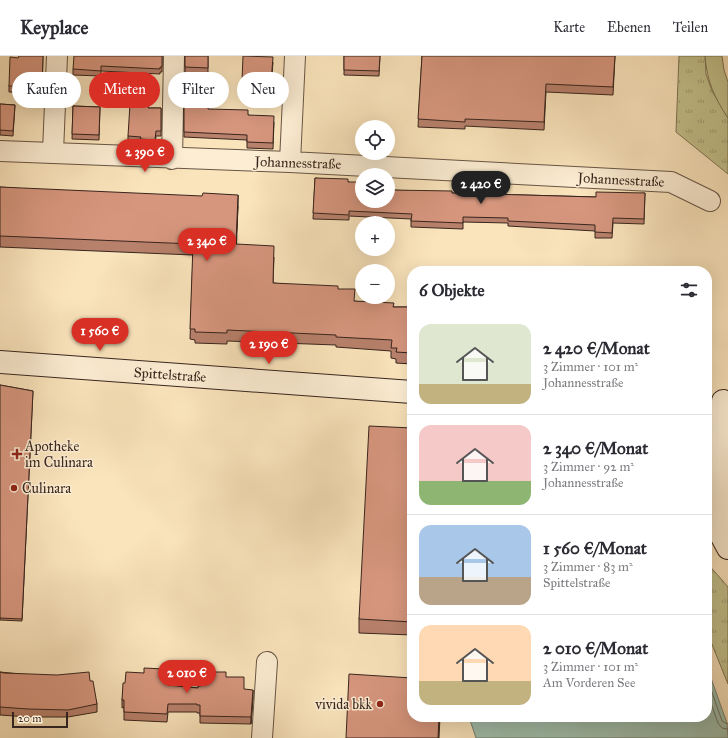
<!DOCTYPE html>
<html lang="de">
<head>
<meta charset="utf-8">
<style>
	body { margin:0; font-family:"IM FELL Great Primer",serif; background:#f7f7f7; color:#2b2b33; height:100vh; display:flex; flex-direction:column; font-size:15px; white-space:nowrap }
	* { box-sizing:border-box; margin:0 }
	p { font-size:13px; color:#7c7c81 }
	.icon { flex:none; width:22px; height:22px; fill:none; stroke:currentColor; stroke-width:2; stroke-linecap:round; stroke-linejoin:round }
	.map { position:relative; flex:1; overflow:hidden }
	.side { position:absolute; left:407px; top:210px; width:305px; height:456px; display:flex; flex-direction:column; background:#fff; border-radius:16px; box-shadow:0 4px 16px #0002 }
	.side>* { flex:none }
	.top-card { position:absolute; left:12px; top:16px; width:335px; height:36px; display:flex; gap:8px }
	.controls { position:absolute; left:355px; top:64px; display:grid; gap:8px }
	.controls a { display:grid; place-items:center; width:40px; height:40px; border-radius:50%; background:#fff; box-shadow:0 4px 16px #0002; font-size:20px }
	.scale { position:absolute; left:12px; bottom:10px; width:56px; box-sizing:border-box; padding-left:4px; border:2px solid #38251d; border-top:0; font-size:11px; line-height:14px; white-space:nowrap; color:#38251d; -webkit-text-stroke:3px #fcedd3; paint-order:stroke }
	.price { position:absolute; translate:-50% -34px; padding:0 9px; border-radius:14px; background:#d93025; color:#fff; font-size:13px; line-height:26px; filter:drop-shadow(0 1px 2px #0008) }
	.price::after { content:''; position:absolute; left:50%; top:24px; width:12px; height:9px; margin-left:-6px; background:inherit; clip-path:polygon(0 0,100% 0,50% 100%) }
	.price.selected { background:#222; color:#fff }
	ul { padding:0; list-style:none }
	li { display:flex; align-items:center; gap:12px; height:100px; padding:0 12px }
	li+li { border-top:1px solid #e1e1e2 }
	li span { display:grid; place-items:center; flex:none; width:112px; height:80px; border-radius:12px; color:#555 }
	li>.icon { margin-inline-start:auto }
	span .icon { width:48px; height:48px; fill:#fffc; stroke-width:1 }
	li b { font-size:17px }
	h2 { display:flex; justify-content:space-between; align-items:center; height:48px; padding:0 12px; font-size:17px }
	.chip { padding:0 14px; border-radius:18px; background:#fff; box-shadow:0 4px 16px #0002; font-size:14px; line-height:36px }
	.chip.selected { background:#d93025; color:#fff }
	header { display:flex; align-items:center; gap:24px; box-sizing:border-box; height:56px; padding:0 20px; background:#fff; border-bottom:1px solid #e1e1e2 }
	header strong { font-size:19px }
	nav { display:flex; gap:22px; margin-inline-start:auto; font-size:14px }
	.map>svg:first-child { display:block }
	.grass { fill:url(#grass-tufts); stroke:#7e7455 }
	.pitch { fill:#c3c28d; stroke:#7e7455 }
	.water { fill:#9ebfae; stroke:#758174 }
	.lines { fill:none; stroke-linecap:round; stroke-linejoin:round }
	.shore { stroke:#6b7266; stroke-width:1 }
	.minor-casing { stroke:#685545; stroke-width:22 }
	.secondary-casing { stroke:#38251d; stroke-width:24 }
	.minor { stroke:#fcedd3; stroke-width:20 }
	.secondary { stroke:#fcedd3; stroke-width:22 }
	.wall { fill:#b8816c; stroke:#38251d }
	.shaded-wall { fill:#966958; stroke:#38251d }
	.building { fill:#d6967e; stroke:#38251d }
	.poi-dot { fill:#8f2418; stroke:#fcedd3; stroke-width:1.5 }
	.labels { text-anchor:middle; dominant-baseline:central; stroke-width:3; stroke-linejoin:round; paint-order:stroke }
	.street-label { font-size:14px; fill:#38251d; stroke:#fcedd3 }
	.poi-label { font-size:14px; fill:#38251d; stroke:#fcedd3; text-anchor:start }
</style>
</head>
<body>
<header>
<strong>Keyplace</strong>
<nav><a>Karte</a><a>Ebenen</a><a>Teilen</a></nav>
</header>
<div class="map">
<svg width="728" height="682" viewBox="0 0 728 682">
	<defs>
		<pattern id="grass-tufts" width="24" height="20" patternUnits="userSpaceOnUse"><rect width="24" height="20" fill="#c3c28d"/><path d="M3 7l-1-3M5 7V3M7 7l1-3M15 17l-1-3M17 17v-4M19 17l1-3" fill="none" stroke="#9f9d73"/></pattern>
	</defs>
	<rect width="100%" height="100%" fill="#fae4bc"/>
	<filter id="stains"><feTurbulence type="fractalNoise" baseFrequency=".005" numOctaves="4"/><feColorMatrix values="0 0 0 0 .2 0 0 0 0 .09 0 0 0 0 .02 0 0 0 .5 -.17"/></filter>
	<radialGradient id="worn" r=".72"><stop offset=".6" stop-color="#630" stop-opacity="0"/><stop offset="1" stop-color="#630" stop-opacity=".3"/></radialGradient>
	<!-- grass -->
	<path class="grass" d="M679 0H705L706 18 712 35 728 62V118L676 76Z
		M707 507 728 531V628L707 576Z"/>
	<!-- pitch -->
	<path class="pitch" d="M705 0H722L724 14 728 26V62C714 41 707 25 705 0Z"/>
	<!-- water -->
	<path class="water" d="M707 611 727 667 728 682H476L469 661H707Z"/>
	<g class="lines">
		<!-- shore -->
		<path class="shore" d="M707 622 722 665 725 667 728 668
			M707 636 718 667 722 672 728 673"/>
		<!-- minor casing -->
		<g class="minor-casing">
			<path id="minor" d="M0 95 290 106 671 126 710 145
				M53 96 57 0
				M172 103 174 0
				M290 106 295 0
				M262 682 267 606"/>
		</g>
		<!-- secondary casing -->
		<g class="secondary-casing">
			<path id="secondary" d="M0 306 412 336
				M723 345 718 415 728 476
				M707 453 728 492"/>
		</g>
		<!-- minor -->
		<use href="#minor" class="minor"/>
		<!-- secondary -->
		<use href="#secondary" class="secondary"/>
	</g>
	<!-- wall -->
	<path class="wall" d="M43 0 42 37 9 36V30L18 2Z
		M162 0V16H160V18L101 15V20L73 19V13Z
		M185 0H208V18L185 17Z
		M344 0H380L379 20 344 19Z
		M422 0H615L613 39 546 36 544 74 465 70V73L418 71Z
		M273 6 271 32 242 30V25Z
		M0 48 15 49 13 80 0 79Z
		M73 50 100 51 99 84 72 83Z
		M184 50 248 59 274 66 273 93 247 92V84L184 81Z
		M148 52H161V80H156L155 89 140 88V86H128V80Z
		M315 122 348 126 392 134 452 137 596 141 645 137 644 168 613 167 612 182H595V175L508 170V167L463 166V173L411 171V163L349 160V164L313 163Z
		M0 131 238 150 236 188 274 201 273 227 338 233 354 245 394 251H412V308L396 307V303L391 302V295L336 291V289L227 285V288L195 287V284L190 283 193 199 0 191Z
		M0 329 33 335 22 565 0 564Z
		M412 372V579L359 577V563Z
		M0 616 90 625 97 648V656L68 661H28L0 659Z
		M144 617 164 620 169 629 198 632 201 630 205 621H226L244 633 253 641 251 668 200 667V657H197V656H168L167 666 124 664V651L122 652V644L125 627Z"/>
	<!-- shaded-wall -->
	<path class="shaded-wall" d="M238 139V150L236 199V188Z
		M253 634V641L251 668V661Z
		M439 661H440L439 682H438Z"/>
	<!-- building -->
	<path class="building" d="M19 0H43L42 31 9 30 10 1 18 2Z
		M74 0H162V11H160V13L101 10V15L73 13Z
		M185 0H208V12L185 11Z
		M243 0 273 1 271 27 242 25Z
		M344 0H380L379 15 344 14Z
		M422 0H615L613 31 546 28 544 66 465 63V66L418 63Z
		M0 48 15 49 13 75 0 74Z
		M130 48 148 49V52H161V75H156L155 84 140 83 141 81 128 80Z
		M73 50 100 51 99 79 72 78Z
		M184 50 208 51V53L248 54V59L274 60 273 87 247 86V79L184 76Z
		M315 122 348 123V126H362V145H388V127L392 128V134L452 135V137L596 141V136L645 137 644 163 613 162 612 177 595 176V169L508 165V162L463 161V167L411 165 412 158 349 155V159L313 157Z
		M0 131 202 140 203 137 238 139 236 188 274 190 273 227 338 230V233H355L354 245 394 247 393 251H412V297L396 296 397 292H391L392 284 336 281V279L227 274V277L195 276V273H190L193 188 0 180Z
		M0 329 33 335 22 563 0 562Z
		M369 370 412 372V566L359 563Z
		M144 612 164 613V620H169L168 629 198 632V630H201V621H205L206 616H226V621H244V633L253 634 251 661 200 660V649H197V648H168L167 658 124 656V644H122L123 627H125L126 616 144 617Z
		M0 616 4 617 57 619 89 616 90 625H93L97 648 68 654 28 653 0 651Z
		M349 618 412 622V661H439L438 682H346Z"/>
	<!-- markers -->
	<g class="poi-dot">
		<path d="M15 392h4v4h4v4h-4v4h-4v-4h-4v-4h4z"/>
		<circle cx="14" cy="432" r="4"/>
		<circle cx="380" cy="648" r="4"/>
	</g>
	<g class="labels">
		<!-- street labels -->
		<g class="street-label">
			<text transform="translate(298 107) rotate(2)">Johannesstraße</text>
			<text transform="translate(621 124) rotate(3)">Johannesstraße</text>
			<text transform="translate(170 319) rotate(4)">Spittelstraße</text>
		</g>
		<!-- poi labels -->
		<g class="poi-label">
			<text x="25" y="390">Apotheke<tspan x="25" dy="16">im Culinara</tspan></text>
			<text x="22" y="432">Culinara</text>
			<text x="372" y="648" text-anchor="end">vivida bkk</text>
		</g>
	</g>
	<rect width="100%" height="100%" filter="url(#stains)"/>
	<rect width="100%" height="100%" fill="url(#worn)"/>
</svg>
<div class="controls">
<a><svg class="icon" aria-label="locate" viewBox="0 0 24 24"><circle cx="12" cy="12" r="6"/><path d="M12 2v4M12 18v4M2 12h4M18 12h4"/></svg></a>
<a><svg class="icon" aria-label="layers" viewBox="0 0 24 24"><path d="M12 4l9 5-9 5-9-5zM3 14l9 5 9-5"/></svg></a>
<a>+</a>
<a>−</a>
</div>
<div class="scale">20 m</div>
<b class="price" style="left:145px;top:117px">2 390 €</b>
<b class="price selected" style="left:481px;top:149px">2 420 €</b>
<b class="price" style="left:207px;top:206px">2 340 €</b>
<b class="price" style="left:100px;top:296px">1 560 €</b>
<b class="price" style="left:269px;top:309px">2 190 €</b>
<b class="price" style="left:187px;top:638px">2 010 €</b>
<div class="top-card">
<a class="chip">Kaufen</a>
<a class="chip selected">Mieten</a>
<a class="chip">Filter</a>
<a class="chip">Neu</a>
</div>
<section class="side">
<h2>6 Objekte<svg class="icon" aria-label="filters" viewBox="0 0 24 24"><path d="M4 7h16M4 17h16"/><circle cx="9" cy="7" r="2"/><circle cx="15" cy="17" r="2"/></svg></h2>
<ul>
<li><span style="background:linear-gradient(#dfe7d0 75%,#c2b280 0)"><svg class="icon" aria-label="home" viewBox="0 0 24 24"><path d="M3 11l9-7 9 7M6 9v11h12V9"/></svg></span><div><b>2 420 €/Monat</b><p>3 Zimmer · 101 m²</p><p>Johannesstraße</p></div></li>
<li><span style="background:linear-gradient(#f6c9c9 70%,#8fb573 0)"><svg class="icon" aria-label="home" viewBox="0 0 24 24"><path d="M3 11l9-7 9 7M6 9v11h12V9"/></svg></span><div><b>2 340 €/Monat</b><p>3 Zimmer · 92 m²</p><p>Johannesstraße</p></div></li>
<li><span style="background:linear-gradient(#a9c7e8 65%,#b9a48a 0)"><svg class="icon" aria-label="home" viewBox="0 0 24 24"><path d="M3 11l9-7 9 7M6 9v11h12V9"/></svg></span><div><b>1 560 €/Monat</b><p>3 Zimmer · 83 m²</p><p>Spittelstraße</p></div></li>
<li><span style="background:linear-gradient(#ffd9b3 70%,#c2b280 0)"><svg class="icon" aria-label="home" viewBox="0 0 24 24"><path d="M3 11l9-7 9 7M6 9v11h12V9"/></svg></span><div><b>2 010 €/Monat</b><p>3 Zimmer · 101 m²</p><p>Am Vorderen See</p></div></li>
</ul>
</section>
</div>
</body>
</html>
